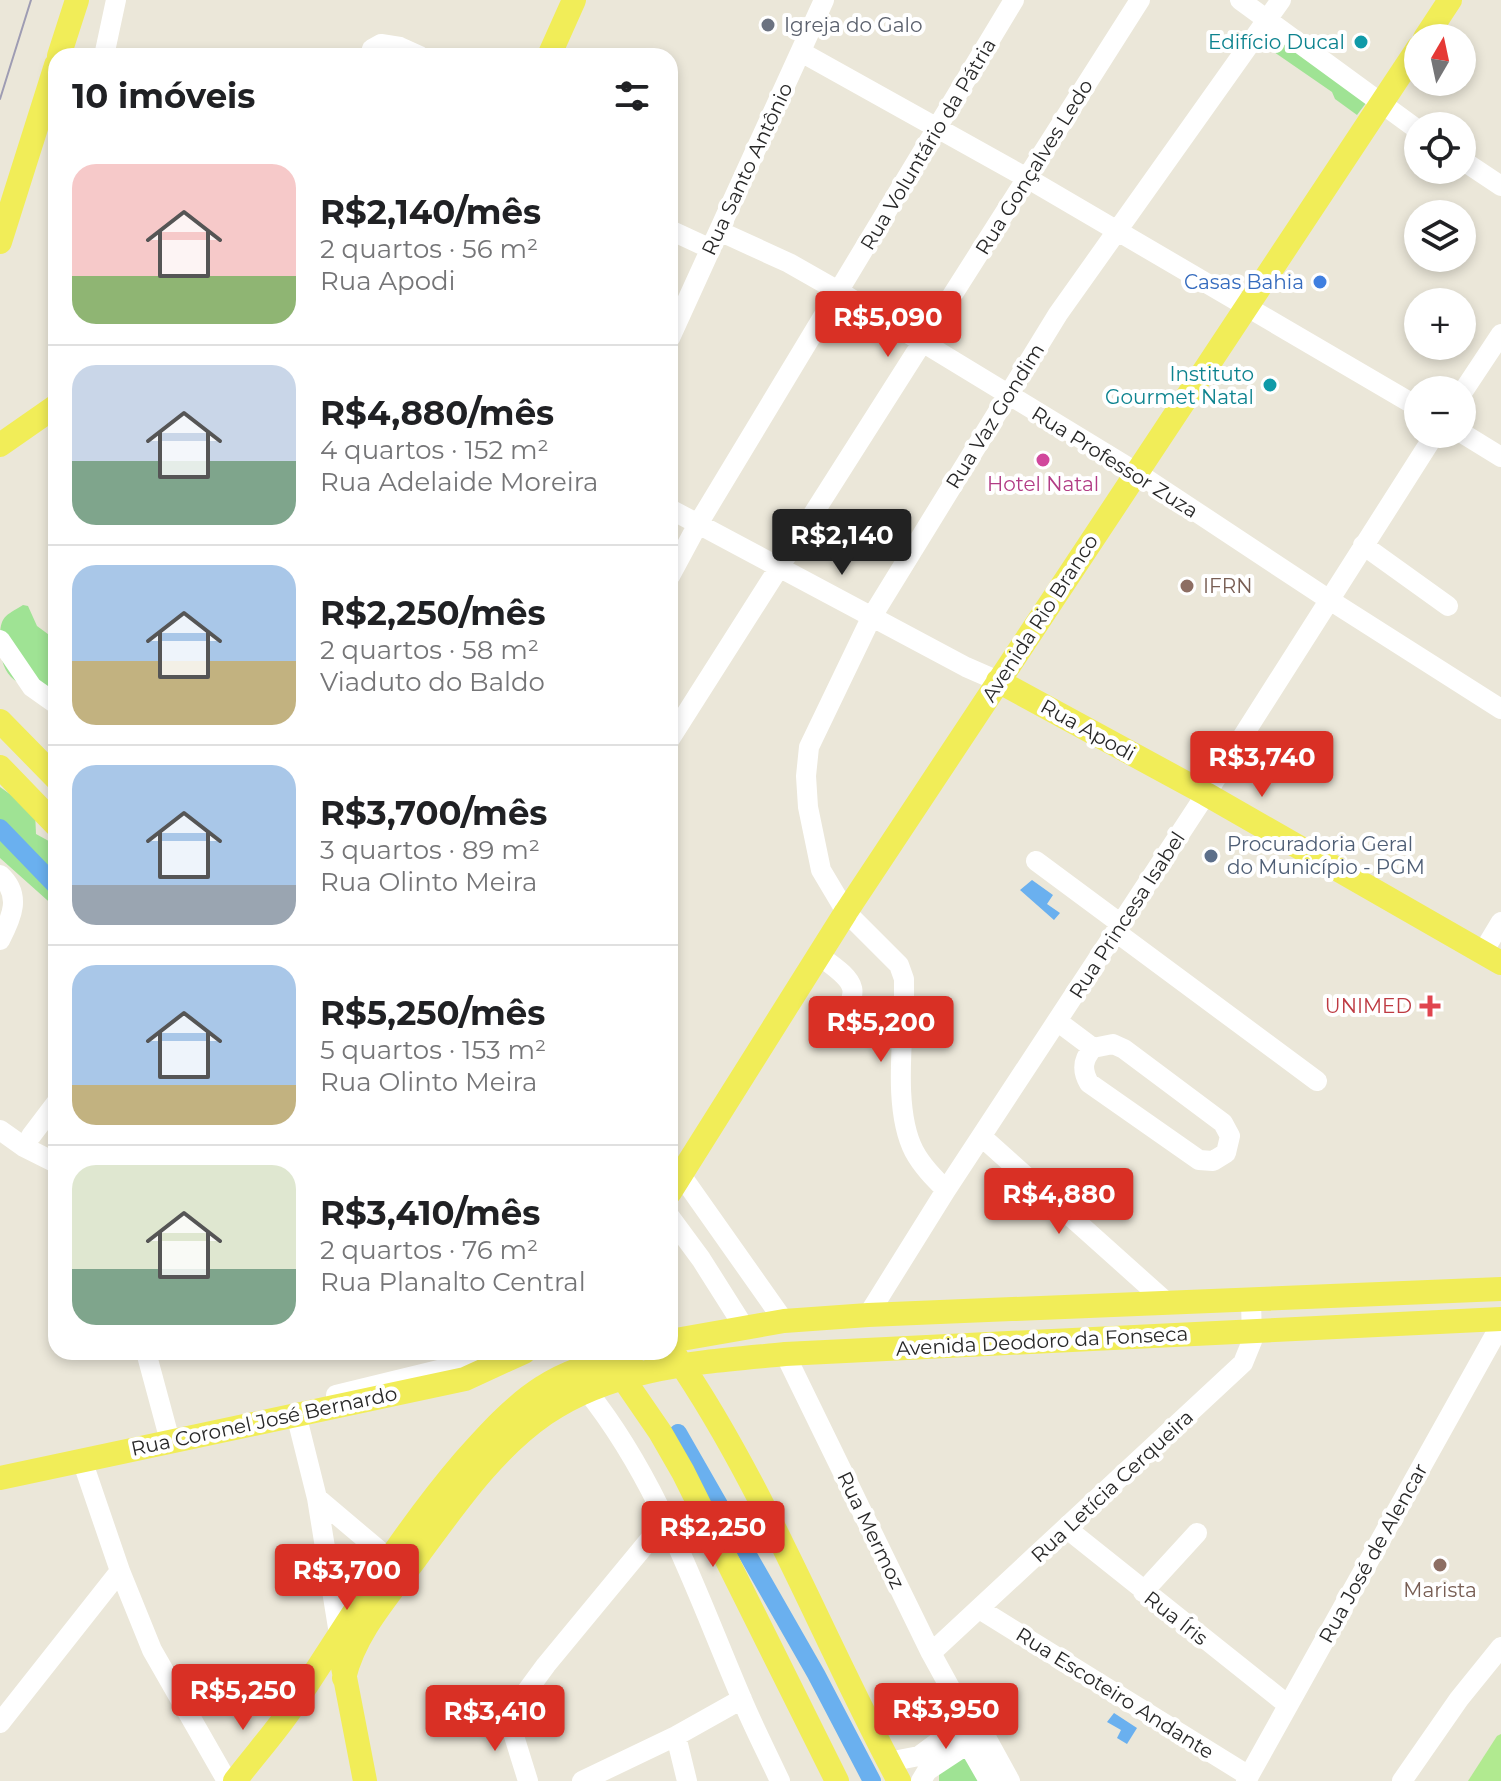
<!DOCTYPE html>
<html lang="pt">
<head>
<meta charset="utf-8">
<style>
	body { margin:0; font-family:Montserrat,sans-serif; background:#f6f6f6; color:#202124; height:100vh; display:flex; flex-direction:column; font-size:30px; white-space:nowrap }
	* { box-sizing:border-box; margin:0 }
	p { font-size:26px; color:#757577 }
	.icon { flex:none; width:44px; height:44px; fill:none; stroke:currentColor; stroke-width:2; stroke-linecap:round; stroke-linejoin:round }
	.map { position:relative; flex:1; overflow:hidden }
	.drawer { position:absolute; left:48px; top:48px; width:630px; height:1312px; display:flex; flex-direction:column; background:#fff; border-radius:24px; box-shadow:0 4px 12px #0003 }
	.drawer>* { flex:none }
	.needle { width:52px; rotate:9deg }
	.buttons { position:absolute; left:1404px; top:24px; display:grid; gap:16px }
	.buttons a { display:grid; place-items:center; width:72px; height:72px; border-radius:50%; background:#fff; box-shadow:0 4px 12px #0003; font-size:40px }
	.price { position:absolute; translate:-50% -68px; padding:0 18px; border-radius:8px; background:#d93025; color:#fff; font-size:26px; line-height:52px; filter:drop-shadow(0 2px 4px #0008) }
	.price::after { content:''; position:absolute; left:50%; top:48px; width:24px; height:18px; margin-left:-12px; background:inherit; clip-path:polygon(0 0,100% 0,50% 100%) }
	.price.selected { background:#222; color:#fff }
	ul { padding:0; list-style:none }
	li { display:flex; align-items:center; gap:24px; height:200px; padding:0 24px }
	li+li { border-top:2px solid #e0e0e0 }
	li span { display:grid; place-items:center; flex:none; width:224px; height:160px; border-radius:24px; color:#555 }
	li>.icon { margin-inline-start:auto }
	span .icon { width:96px; height:96px; fill:#fffc; stroke-width:1 }
	li b { font-size:34px }
	h2 { display:flex; justify-content:space-between; align-items:center; height:96px; padding:0 24px; font-size:34px }
	.map>svg:first-child { display:block }
	.green { fill:#9fe394 }
	.pitch { fill:#b1ea90 }
	.water { fill:#6ab0ef }
	.lines { fill:none; stroke-linecap:round; stroke-linejoin:round }
	.canal { stroke:#6ab0ef; stroke-width:18 }
	.minor { stroke:#fff; stroke-width:20 }
	.major { stroke:#f1ed58; stroke-width:24 }
	.tram { stroke:#9e9cb3; stroke-width:2 }
	.worship-dot { fill:#6b7280; stroke:#fff; stroke-width:3 }
	.culture-dot { fill:#0f9aa8; stroke:#fff; stroke-width:3 }
	.shop-dot { fill:#3f7fe0; stroke:#fff; stroke-width:3 }
	.hotel-dot { fill:#d1479c; stroke:#fff; stroke-width:3 }
	.education-dot { fill:#8d6e63; stroke:#fff; stroke-width:3 }
	.service-dot { fill:#5c6f8a; stroke:#fff; stroke-width:3 }
	.health-dot { fill:#e0444e; stroke:#fff; stroke-width:3 }
	.labels { text-anchor:middle; dominant-baseline:central; stroke-width:8; stroke-linejoin:round; paint-order:stroke }
	.worship-label { font-size:20px; fill:#5b616d; stroke:#fff; text-anchor:start }
	.culture-label { font-size:20px; fill:#0d838f; stroke:#fff; text-anchor:end }
	.street-label { font-size:20px; fill:#282828; stroke:#fff }
	.shop-label { font-size:20px; fill:#366cbe; stroke:#fff; text-anchor:end }
	.hotel-label { font-size:20px; fill:#b23c85; stroke:#fff }
	.education-label { font-size:20px; fill:#785e54; stroke:#fff; text-anchor:start }
	.service-label { font-size:20px; fill:#4e5e75; stroke:#fff; text-anchor:start }
	.health-label { font-size:20px; fill:#be3a42; stroke:#fff; text-anchor:end }
</style>
</head>
<body>
<div class="map">
<svg width="1501" height="1781" viewBox="0 0 1501 1781">
	<rect width="100%" height="100%" fill="#ebe7d9"/>
	<!-- green -->
	<path class="green" d="M1268 26 1369 99 1357 115 1335 99 1332 92 1258 41Z
		M23 605 28 606 37 626 56 640V698C19 684 0 683 0 639 0 616 5 616 23 605Z
		M0 787 35 812 36 834 56 845 48 849 56 858V908L0 858Z
		M955 1757 972 1758 983 1781H939V1773Z"/>
	<!-- pitch -->
	<path class="pitch" d="M1501 1734V1781H1468L1497 1736Z"/>
	<!-- water -->
	<path class="water" d="M1032 880 1053 895 1047 904 1060 913 1054 920 1020 890Z
		M1114 1713 1137 1728 1127 1744 1117 1738 1121 1730 1107 1722Z"/>
	<g class="lines">
		<!-- canal -->
		<path class="canal" d="M0 828 56 886
			M678 1433 816 1674 872 1781"/>
		<!-- minor -->
		<path class="minor" d="M1240 0 1418 130
			M801 52 1027 178 1418 407
			M104 56 116 0
			M370 56 372 49 381 44 400 47 420 56
			M1462 160 1501 186
			M670 230 711 249
			M719 231 789 263 840 292 1136 472 1328 599 1501 709
			M670 338 824 0
			M1462 393 1501 334
			M1462 433 1501 457
			M670 509 966 667 998 681
			M1363 545 1448 606
			M670 576 698 524 1014 0
			M0 640 32 687 56 704
			M670 739 1140 0
			M1036 861 1121 924
			M0 875C22 895 12 917 0 940
			M1116 932 1317 1081
			M1483 952 1501 922
			M818 955C866 988 858 991 830 1037
			M1057 1021 1093 1048 1113 1044 1124 1049 1223 1123 1230 1136 1226 1153 1213 1161 1199 1160 1089 1083C1081 1069 1083 1059 1093 1048
			M0 1130 24 1147 56 1163
			M31 1136 56 1103
			M982 1137 1165 1301
			M681 1175 784 1321
			M946 1190C934 1178 922 1166 914 1151 893 1110 903 1041 904 995V979L899 965 846 912 821 870 808 807 806 776 809 747 871 618 1058 314 1281 0
			M670 1217 701 1259 744 1327
			M868 1315 946 1190 1206 794 1435 434
			M146 1352 170 1441
			M785 1354 931 1653 959 1704 976 1719 1010 1781
			M587 1391C659 1481 696 1592 741 1697 753 1726 767 1753 780 1781
			M336 1395 455 1366 472 1352
			M296 1414 317 1498 339 1634
			M82 1460 120 1571 152 1650 227 1781
			M317 1498 400 1568
			M1066 1528 1288 1705
			M1143 1592 1197 1533
			M981 1610 1249 1776
			M931 1653 1243 1363 1252 1341 1251 1300
			M959 1716 958 1727 989 1781
			M0 1723 120 1571
			M676 1736 687 1781
			M888 1762 919 1756 958 1727 976 1719
			M528 1781 514 1736 515 1707 546 1665 665 1521
			M582 1781 676 1736 742 1699
			M921 1781 927 1771 977 1738
			M1246 1781 1501 1324
			M1402 1781 1459 1699 1501 1647"/>
		<!-- major -->
		<path class="major" d="M1425 38 1450 0
			M59 56 77 0
			M549 56 574 0
			M0 242 56 65
			M0 445 56 406
			M998 681 1206 794 1501 963
			M0 721 56 778
			M0 767 56 825
			M670 1192 846 912 1418 48
			M670 1341 784 1321 868 1315 1501 1289
			M675 1355C765 1486 823 1641 899 1781
			M616 1368 660 1432 683 1472 837 1781
			M0 1478 465 1379 524 1352
			M342 1662 365 1781
			M344 1678C355 1631 391 1593 419 1554 456 1504 493 1450 545 1414 614 1366 704 1362 785 1354L1501 1319
			M235 1781C253 1757 274 1734 291 1709 347 1625 398 1538 464 1461 488 1434 513 1406 543 1387 570 1369 604 1361 634 1352"/>
		<!-- tram -->
		<path class="tram" d="M0 99 31 0"/>
	</g>
	<!-- markers -->
	<circle class="worship-dot" cx="768" cy="25" r="8"/>
	<g class="culture-dot">
		<circle cx="1361" cy="42" r="8"/>
		<circle cx="1270" cy="385" r="8"/>
	</g>
	<circle class="shop-dot" cx="1320" cy="282" r="8"/>
	<circle class="hotel-dot" cx="1043" cy="460" r="8"/>
	<g class="education-dot">
		<circle cx="1187" cy="586" r="8"/>
		<circle cx="1440" cy="1565" r="8"/>
	</g>
	<circle class="service-dot" cx="1211" cy="856" r="8"/>
	<path class="health-dot" d="M1426 994h8v8h8v8h-8v8h-8v-8h-8v-8h8z"/>
	<g class="labels">
		<!-- worship labels -->
		<g class="worship-label">
			<text x="784" y="25">Igreja do Galo</text>
		</g>
		<!-- culture labels -->
		<g class="culture-label">
			<text x="1345" y="42">Edifício Ducal</text>
			<text x="1254" y="374">Instituto<tspan x="1254" dy="23">Gourmet Natal</tspan></text>
		</g>
		<!-- street labels -->
		<g class="street-label">
			<text transform="translate(928 144) rotate(-59)">Rua Voluntário da Pátria</text>
			<text transform="translate(1034 167) rotate(-58)">Rua Gonçalves Ledo</text>
			<text transform="translate(747 169) rotate(-65)">Rua Santo Antônio</text>
			<text transform="translate(995 416) rotate(-58)">Rua Vaz Gondim</text>
			<text transform="translate(1115 462) rotate(32)">Rua Professor Zuza</text>
			<text transform="translate(1040 618) rotate(-57)">Avenida Rio Branco</text>
			<text transform="translate(1088 730) rotate(29)">Rua Apodi</text>
			<text transform="translate(1127 915) rotate(-57)">Rua Princesa Isabel</text>
			<text transform="translate(1042 1341) rotate(-3)">Avenida Deodoro da Fonseca</text>
			<text transform="translate(264 1421) rotate(-12)">Rua Coronel José Bernardo</text>
			<text transform="translate(1112 1486) rotate(-43)">Rua Letícia Cerqueira</text>
			<text transform="translate(871 1530) rotate(64)">Rua Mermoz</text>
			<text transform="translate(1373 1553) rotate(-61)">Rua José de Alencar</text>
			<text transform="translate(1176 1618) rotate(38)">Rua Íris</text>
			<text transform="translate(1115 1693) rotate(32)">Rua Escoteiro Andante</text>
		</g>
		<!-- shop labels -->
		<g class="shop-label">
			<text x="1304" y="282">Casas Bahia</text>
		</g>
		<!-- hotel labels -->
		<g class="hotel-label">
			<text x="1043" y="484">Hotel Natal</text>
		</g>
		<!-- education labels -->
		<g class="education-label">
			<text x="1203" y="586">IFRN</text>
			<text x="1440" y="1590" text-anchor="middle">Marista</text>
		</g>
		<!-- service labels -->
		<g class="service-label">
			<text x="1227" y="844">Procuradoria Geral<tspan x="1227" dy="23">do Município - PGM</tspan></text>
		</g>
		<!-- health labels -->
		<g class="health-label">
			<text x="1412" y="1006">UNIMED</text>
		</g>
	</g>
</svg>
<div class="buttons">
<a><svg class="needle" viewBox="-14 -14 28 28"><path d="M0-13l5 13h-10z" fill="#e53935"/><path d="M0 13l5-13h-10z" fill="#757577"/></svg></a>
<a><svg class="icon" aria-label="locate" viewBox="0 0 24 24"><circle cx="12" cy="12" r="6"/><path d="M12 2v4M12 18v4M2 12h4M18 12h4"/></svg></a>
<a><svg class="icon" aria-label="layers" viewBox="0 0 24 24"><path d="M12 4l9 5-9 5-9-5zM3 14l9 5 9-5"/></svg></a>
<a>+</a>
<a>−</a>
</div>
<b class="price" style="left:888px;top:359px">R$5,090</b>
<b class="price selected" style="left:842px;top:577px">R$2,140</b>
<b class="price" style="left:1262px;top:799px">R$3,740</b>
<b class="price" style="left:881px;top:1064px">R$5,200</b>
<b class="price" style="left:1059px;top:1236px">R$4,880</b>
<b class="price" style="left:713px;top:1569px">R$2,250</b>
<b class="price" style="left:347px;top:1612px">R$3,700</b>
<b class="price" style="left:243px;top:1732px">R$5,250</b>
<b class="price" style="left:946px;top:1751px">R$3,950</b>
<b class="price" style="left:495px;top:1753px">R$3,410</b>
<section class="drawer">
<h2>10 imóveis<svg class="icon" aria-label="filters" viewBox="0 0 24 24"><path d="M4 7h16M4 17h16"/><circle cx="9" cy="7" r="2"/><circle cx="15" cy="17" r="2"/></svg></h2>
<ul>
<li><span style="background:linear-gradient(#f6c9c9 70%,#8fb573 0)"><svg class="icon" aria-label="home" viewBox="0 0 24 24"><path d="M3 11l9-7 9 7M6 9v11h12V9"/></svg></span><div><b>R$2,140/mês</b><p>2 quartos · 56 m²</p><p>Rua Apodi</p></div></li>
<li><span style="background:linear-gradient(#c9d6e8 60%,#7fa58c 0)"><svg class="icon" aria-label="home" viewBox="0 0 24 24"><path d="M3 11l9-7 9 7M6 9v11h12V9"/></svg></span><div><b>R$4,880/mês</b><p>4 quartos · 152 m²</p><p>Rua Adelaide Moreira</p></div></li>
<li><span style="background:linear-gradient(#a9c7e8 60%,#c2b280 0)"><svg class="icon" aria-label="home" viewBox="0 0 24 24"><path d="M3 11l9-7 9 7M6 9v11h12V9"/></svg></span><div><b>R$2,250/mês</b><p>2 quartos · 58 m²</p><p>Viaduto do Baldo</p></div></li>
<li><span style="background:linear-gradient(#a9c7e8 75%,#9aa5b1 0)"><svg class="icon" aria-label="home" viewBox="0 0 24 24"><path d="M3 11l9-7 9 7M6 9v11h12V9"/></svg></span><div><b>R$3,700/mês</b><p>3 quartos · 89 m²</p><p>Rua Olinto Meira</p></div></li>
<li><span style="background:linear-gradient(#a9c7e8 75%,#c2b280 0)"><svg class="icon" aria-label="home" viewBox="0 0 24 24"><path d="M3 11l9-7 9 7M6 9v11h12V9"/></svg></span><div><b>R$5,250/mês</b><p>5 quartos · 153 m²</p><p>Rua Olinto Meira</p></div></li>
<li><span style="background:linear-gradient(#dfe7d0 65%,#7fa58c 0)"><svg class="icon" aria-label="home" viewBox="0 0 24 24"><path d="M3 11l9-7 9 7M6 9v11h12V9"/></svg></span><div><b>R$3,410/mês</b><p>2 quartos · 76 m²</p><p>Rua Planalto Central</p></div></li>
</ul>
</section>
</div>
</body>
</html>
